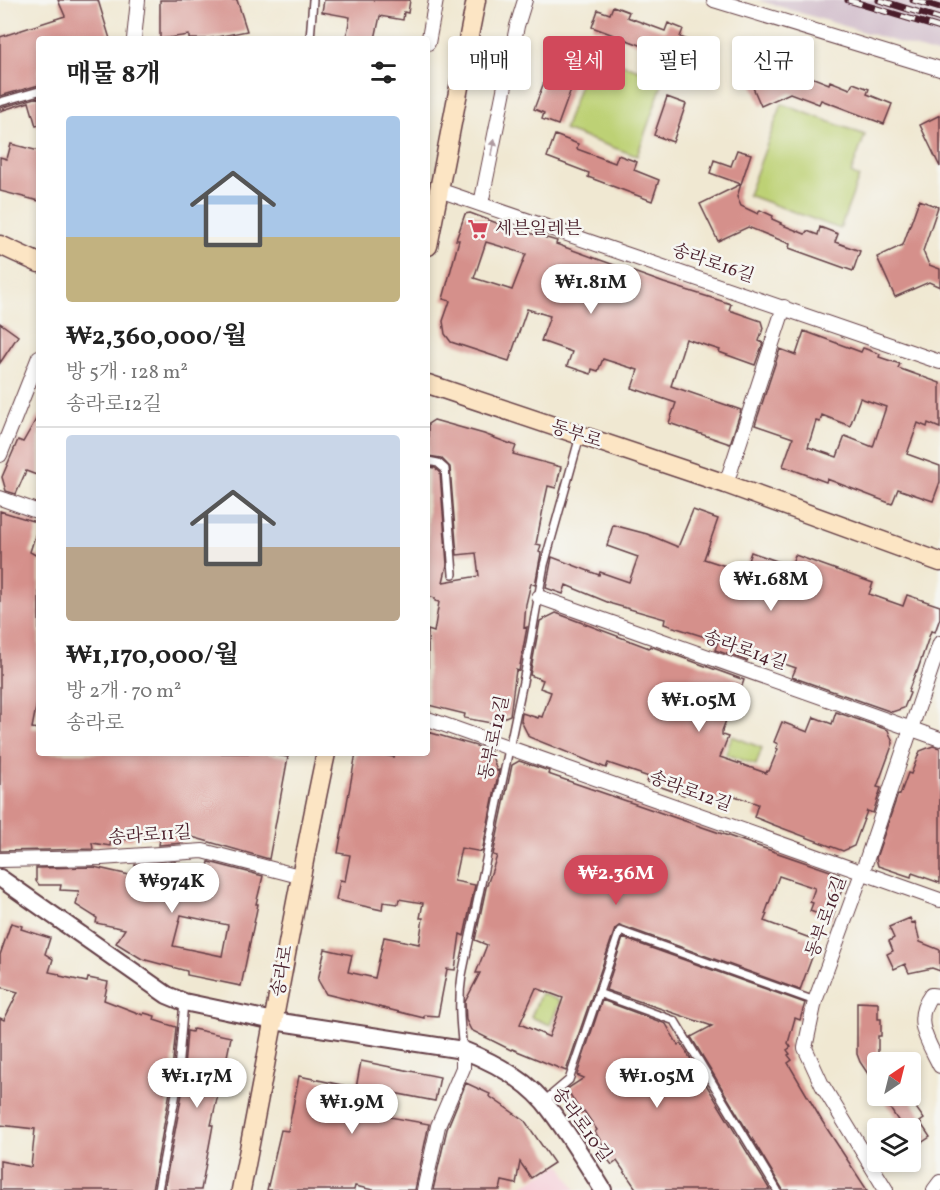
<!DOCTYPE html>
<html lang="ko">
<head>
<meta charset="utf-8">
<style>
	body { margin:0; font-family:Vollkorn,"Noto Serif KR",serif; background:#f6f6f6; color:#222; height:100vh; display:flex; flex-direction:column; font-size:22px; white-space:nowrap }
	* { box-sizing:border-box; margin:0 }
	p { font-size:20px; color:#767676 }
	.icon { flex:none; width:33px; height:33px; fill:none; stroke:currentColor; stroke-width:2; stroke-linecap:round; stroke-linejoin:round }
	.map { position:relative; flex:1; overflow:hidden }
	.drawer { position:absolute; left:36px; top:36px; width:394px; height:720px; display:flex; flex-direction:column; background:#fff; border-radius:6px; box-shadow:0 3px 9px #0003 }
	.drawer>* { flex:none }
	.top-card { position:absolute; left:448px; top:36px; width:400px; height:54px; display:flex; gap:12px }
	.needle { width:39px; rotate:35deg }
	.tools { position:absolute; left:867px; top:1052px; display:grid; gap:12px }
	.tools a { display:grid; place-items:center; width:54px; height:54px; border-radius:6px; background:#fff; box-shadow:0 3px 9px #0003; font-size:30px }
	.price { position:absolute; translate:-50% -51px; padding:0 14px; border-radius:21px; background:#fff; color:#222; font-size:20px; line-height:39px; filter:drop-shadow(0 2px 3px #0008) }
	.price::after { content:''; position:absolute; left:50%; top:36px; width:18px; height:14px; margin-left:-9px; background:inherit; clip-path:polygon(0 0,100% 0,50% 100%) }
	.price.on { background:#d1495b; color:#fff }
	ul { padding:0; list-style:none }
	li { display:grid; align-content:center; gap:12px; height:318px; padding:0 30px }
	li+li { border-top:2px solid #e0e0e0 }
	li span { display:grid; place-items:center; height:186px; border-radius:6px; color:#555 }
	li>.icon { margin-inline-start:auto }
	span .icon { width:108px; height:108px; fill:#fffc; stroke-width:1 }
	li b { font-size:26px }
	h2 { display:flex; justify-content:space-between; align-items:center; height:72px; padding:0 30px; font-size:26px }
	.pill { padding:0 21px; border-radius:6px; background:#fff; box-shadow:0 3px 9px #0003; font-size:21px; line-height:54px }
	.pill.on { background:#d1495b; color:#fff }
	.map>svg:first-child { display:block }
	.built { fill:#f6cfd9 }
	.industrial { fill:#d1bdcb }
	.green { fill:#bdd174; stroke:#847850; stroke-width:1.5 }
	.building { fill:#d5908b; fill-rule:evenodd }
	.lines { fill:none; stroke-linecap:round; stroke-linejoin:round }
	.service-casing { stroke:#633d44; stroke-width:10 }
	.minor-casing { stroke:#633d44; stroke-width:16 }
	.tertiary-casing { stroke:#633d44; stroke-width:20 }
	.secondary-casing { stroke:#633d44; stroke-width:21 }
	.service { stroke:#fff; stroke-width:7 }
	.minor { stroke:#fff; stroke-width:14 }
	.tertiary { stroke:#fff; stroke-width:16 }
	.secondary { stroke:#fce5c4; stroke-width:18 }
	.rail-casing { stroke:#4a1f2b; stroke-width:7 }
	.rail { stroke:#f6f6f2; stroke-width:4.5; stroke-dasharray:14; stroke-linecap:butt }
	.oneway { fill:#ae9aa0 }
	.labels { text-anchor:middle; dominant-baseline:central; stroke-width:5; stroke-linejoin:round; paint-order:stroke }
	.poi-label { font-size:18px; fill:#4a1f2b; stroke:#f6f6f2; text-anchor:start }
	.street-label { font-size:18px; fill:#4a1f2b; stroke:#f6f6f2 }
</style>
</head>
<body>
<div class="map">
<svg width="940" height="1190" viewBox="0 0 940 1190">
	<rect width="100%" height="100%" fill="#f6f6f2"/>
	<filter id="ink" filterUnits="userSpaceOnUse"><feTurbulence type="fractalNoise" baseFrequency=".0167" numOctaves="2"/><feDisplacementMap in="SourceGraphic" scale="12" xChannelSelector="R" yChannelSelector="G"/><feConvolveMatrix kernelMatrix="1 2 1 2 8 2 1 2 1" color-interpolation-filters="sRGB"/></filter>
	<filter id="wash" filterUnits="userSpaceOnUse"><feTurbulence type="fractalNoise" baseFrequency=".008" numOctaves="4" result="noise"/><feDisplacementMap in="SourceGraphic" scale="24" xChannelSelector="R" yChannelSelector="G"/><feGaussianBlur stdDeviation="1.35" result="paint"/><feColorMatrix in="noise" values="0 0 0 0 0 0 0 0 0 0 0 0 0 0 0 0 0 1.4 0 .05"/><feComposite in="paint" operator="in"/></filter>
	<g filter="url(#wash)">
		<rect width="100%" height="100%" fill="#f0e8d2"/>
		<!-- built -->
		<path class="built" d="M560 1164 576 1190H514Z"/>
		<!-- industrial -->
		<path class="industrial" d="M758 0H940V55Z"/>
		<!-- green -->
		<path class="green" d="M591 53 664 79 637 156 564 130Z
			M782 104 865 135 851 173 859 177 840 229 748 195Z
			M732 736 762 748 756 765 726 754Z
			M541 993 560 1001 550 1025 531 1017Z"/>
		<g id="blocks">
			<!-- building -->
			<path class="building" d="M58 0H98L110 39H39V85L0 96V37L65 16Z
				M160 0H237L247 31 207 39H189V35L160 39Z
				M324 0H410L408 13 404 12 403 20 380 16 375 39H346L350 17 322 12Z
				M613 6 629 12 627 17 665 31 668 23 683 29 680 37 707 47 699 67 592 27 598 10 610 14Z
				M559 42 585 51 558 125 542 119 544 113 534 109Z
				M780 54 792 82 806 75 829 84 830 81 850 89 853 83 869 89 867 94 892 104 884 124 821 100 819 104 790 93 761 106 745 69Z
				M39 97V125L36 126 29 102 0 111V108Z
				M667 97 686 104 673 142 654 135Z
				M940 115V167L920 125Z
				M555 135 578 144 577 149 615 163 618 155 637 162 634 170 659 180 652 201 588 177 589 173 547 157Z
				M11 144 39 151V201L0 191V157L7 159Z
				M737 150 751 154 741 184 710 173 714 160 731 166Z
				M741 184 737 197 741 206 758 214 760 210 773 216 772 219 781 223 780 224 805 234 807 231 818 235 820 227 838 234 835 242 860 251 853 271 789 248 790 244 748 227 718 241 700 204Z
				M919 200 938 207 923 251 929 265 940 269V287L929 282 895 297 877 257 903 245Z
				M470 213 502 225 557 241 556 244 664 283 731 304 729 310 761 321 763 328 759 341 763 343 755 365 719 352 720 350 686 339 671 386 741 410 730 444 669 423 676 403 632 388 638 370 603 359 598 371 592 369 591 374 567 366 572 352 541 341 550 316 527 309 509 361 451 342 445 334 443 321 450 301 443 299 459 240H456L465 214ZM486 242 526 254 512 290 474 278Z
				M0 323 18 336 0 363Z
				M804 331 861 352 863 348 880 354 879 357 900 364 898 368 940 383V428L928 423 927 427 918 423 907 454 940 466V482L933 501 898 489 892 504 827 479 826 482 783 466 793 438 755 425 780 349 796 355ZM860 398 886 407 873 447 845 436 837 457 808 447 816 421 820 422 822 415 850 426Z
				M39 414V476L26 471 16 494 6 491 2 477 18 440 23 442Z
				M434 420 484 434 516 446 513 454 561 467 556 488 548 486 543 509 536 544 541 545 539 552 541 553 535 585 531 583 526 604 524 628 527 627 519 671 516 670 510 715 491 723 464 718 465 714 428 705V630L434 632 439 602 435 601V598L428 596V467L435 468 440 472 447 565 443 582 479 576 476 553 457 555 450 467 441 458 428 456V424Z
				M693 510 718 519 704 559 744 572 751 552 791 566 795 555 873 583 869 594 903 606 907 595 940 606V618L935 632 931 631 917 672 916 671 908 692 910 693 904 708 892 712 792 677 796 668 750 652 747 661 715 650 718 641 664 624 665 619 612 604 566 585 563 594 546 588 552 557 599 575 600 572 629 582 638 557 607 546 613 525 647 534 678 547Z
				M0 511 39 523 30 552 39 557V692L32 728 39 729V753H263L288 757 269 859 185 835 183 843 159 845 160 839 134 833 133 840 111 838 110 846 92 843 93 849 0 851Z
				M556 613 649 648 650 646 744 680 738 697 735 696 722 731V735L728 737 720 757 766 773 767 771H769L778 749 776 748 778 744 774 742 782 722 808 732 814 717 832 724 836 712 888 730 893 743 877 787 881 788 873 813 867 811 854 846 843 851 774 825 754 817 758 804 729 794 726 803 699 793 697 798 685 793 684 795 647 782 649 777 608 763 606 768 529 737 521 721 522 713 538 718 539 716 542 717 551 692 540 688 543 680 530 675 540 621Z
				M428 732 490 750 497 771 499 770 482 852 461 848 454 881 475 885 464 936 460 934 455 970 447 969 438 1016 424 1015V1018L326 994 318 980 325 949 352 955 348 972 375 978 384 937 419 944 423 918H420L423 903 399 899 398 904 383 902 382 910 336 900 340 880 345 881 350 855 338 853 356 753H375L394 757 395 753H428Z
				M933 746 940 748V883L912 873 911 877 878 866 876 858 898 794 900 795 908 773 911 774 920 751Z
				M519 761 549 771 548 774 839 874 843 886 832 919 810 911 813 903 810 902 815 888 779 876 765 914H767L764 921 818 941 800 990 620 925 615 929 566 1071 512 1049 511 1050 471 1030 466 1020 465 1002 480 973H476L487 945 475 940 486 888 497 856 493 855 512 765ZM536 988 563 998 549 1037 520 1024Z
				M175 862 173 868 205 879 209 862 263 876 256 904H258L241 986 187 975V971L142 959 116 943 125 929 96 923 97 918 76 905 79 891 60 890 61 885H39L36 881V868L94 867 134 876 135 865ZM181 915 228 925 222 956 173 946Z
				M910 918 912 923 915 922 920 942 940 950V971L932 968 909 973 905 964 894 969 887 954 893 951 889 941 894 938 889 927Z
				M11 923 22 926 21 929 50 938 45 954 53 959 49 972 59 974 60 976 87 982 88 978 108 982 104 1000 143 1015 144 1013 155 1016 154 1020 176 1027 170 1092 152 1190H0V1161L31 1167 35 1129 0 1125V1018L4 1020 18 992 0 987V955Z
				M623 938 805 1003 800 1020 795 1018 788 1043 791 1047 787 1050 790 1054 788 1055 792 1060 788 1063 822 1121 867 1190H783L691 1037 712 1026 606 990Z
				M602 1000 666 1024 678 1045 681 1043 770 1190H637L617 1161 612 1165 600 1149 604 1146 595 1132 597 1130 584 1111 581 1113 567 1089 584 1078 577 1075Z
				M857 1002 878 1003V1019H881V1036H878V1089L860 1062 857 1054Z
				M193 1029 231 1037 225 1066H227L223 1082 221 1081 211 1125H213L201 1190H164L182 1094 187 1031 192 1032Z
				M361 1061 440 1077 435 1101 378 1090 373 1114 429 1124 415 1190H373L355 1186 354 1190H267L281 1130 288 1131 299 1076 356 1088Z
				M466 1083 490 1094 489 1096 525 1121 554 1163 531 1178 520 1162 516 1184 502 1181 500 1190H433L447 1129Z
				M881 1095H904L907 1101 910 1099 924 1119 920 1122 930 1137 915 1147 910 1140V1128H903Z"/>
		</g>
	</g>
	<g filter="url(#ink)">
		<use href="#blocks" fill-opacity="0" stroke="#633d44" stroke-width="1.5"/>
		<g class="lines">
			<!-- service casing -->
			<g class="service-casing">
				<path id="service" d="M310 39 313 0
					M0 102 39 91
					M428 461 438 463 445 469 453 574
					M598 993 675 1021 777 1190
					M463 1050C460 1024 458 1000 462 975L525 672 544 565 580 436
					M543 1102 569 1080 620 931 815 1001
					M158 1190 176 1093 184 1002"/>
			</g>
			<!-- minor casing -->
			<g class="minor-casing">
				<path id="minor" d="M714 0 940 69
					M134 39 138 0
					M428 43 436 0
					M439 190 940 362
					M481 204 517 26 525 0
					M0 455 39 357
					M726 484 784 307
					M0 498 39 512
					M539 597 940 739
					M428 719 940 900
					M0 860 101 858 203 851 299 876
					M940 996 931 995C912 1021 928 1041 940 1066
					M424 1190 438 1126 463 1068V1050
					M886 1190 822 1085 805 1048 815 1001 862 873 940 643
					M934 1190 940 1182"/>
			</g>
			<!-- tertiary casing -->
			<g class="tertiary-casing">
				<path id="tertiary" d="M0 878 167 995 184 1002 274 1021 463 1050C491 1061 523 1078 544 1102 565 1128 585 1161 603 1190"/>
			</g>
			<!-- secondary casing -->
			<g class="secondary-casing">
				<path id="secondary" d="M0 245 39 263
					M428 246 476 0
					M428 384 726 484 940 562
					M241 1190C270 1044 295 898 326 753"/>
			</g>
			<!-- service -->
			<use href="#service" class="service"/>
			<!-- minor -->
			<use href="#minor" class="minor"/>
			<!-- tertiary -->
			<use href="#tertiary" class="tertiary"/>
			<!-- secondary -->
			<use href="#secondary" class="secondary"/>
			<!-- rail casing -->
			<g class="rail-casing">
				<path id="rail" d="M848 0 940 28
					M879 0 940 19
					M913 0 940 8"/>
			</g>
			<!-- rail -->
			<use href="#rail" class="rail"/>
		</g>
		<!-- one-way arrows -->
		<defs><path id="oneway-solid" d="M-6-.8H1V-3.2L6.5 0L1 3.2V.8H-6Z" transform="scale(1.5)"/></defs>
		<use class="oneway" href="#oneway-solid" transform="translate(493 147) rotate(-79)"/>
	</g>
	<!-- icons -->
	<defs>
		<g id="supermarket-bare" transform="scale(1.62)"><path d="M-6-5.5h2.5l.6 2H6L4.5 2H-2.5L-4.4-4H-6ZM-1.5 3.2a1.3 1.3 0 1 0 .1 0ZM3 3.2a1.3 1.3 0 1 0 .1 0Z" fill="#d1495b" stroke="#f6f6f2" stroke-width="2.5" paint-order="stroke"/></g>
	</defs>
	<g fill-rule="evenodd">
		<use href="#supermarket-bare" x="478" y="229"/>
	</g>
	<g class="labels">
		<!-- poi labels -->
		<g class="poi-label">
			<text x="495" y="229">세븐일레븐</text>
		</g>
		<!-- street labels -->
		<g class="street-label">
			<text transform="translate(713 264) rotate(19)">송라로16길</text>
			<text transform="translate(576 435) rotate(18)">동부로</text>
			<text transform="translate(745 651) rotate(19)">송라로14길</text>
			<text transform="translate(495 738) rotate(-78)">동부로12길</text>
			<text transform="translate(690 792) rotate(20)">송라로12길</text>
			<text transform="translate(150 836) rotate(-4)">송라로11길</text>
			<text transform="translate(827 917) rotate(-70)">동부로16길</text>
			<text transform="translate(283 971) rotate(-80)">송라로</text>
			<text transform="translate(581 1125) rotate(54)">송라로10길</text>
		</g>
	</g>
</svg>
<div class="tools">
<a><svg class="needle" viewBox="-14 -14 28 28"><path d="M0-13l5 13h-10z" fill="#e53935"/><path d="M0 13l5-13h-10z" fill="#767676"/></svg></a>
<a><svg class="icon" aria-label="layers" viewBox="0 0 24 24"><path d="M12 4l9 5-9 5-9-5zM3 14l9 5 9-5"/></svg></a>
</div>
<b class="price" style="left:591px;top:315px">₩1.81M</b>
<b class="price" style="left:771px;top:612px">₩1.68M</b>
<b class="price" style="left:699px;top:733px">₩1.05M</b>
<b class="price on" style="left:616px;top:906px">₩2.36M</b>
<b class="price" style="left:172px;top:914px">₩974K</b>
<b class="price" style="left:197px;top:1109px">₩1.17M</b>
<b class="price" style="left:657px;top:1109px">₩1.05M</b>
<b class="price" style="left:352px;top:1135px">₩1.9M</b>
<div class="top-card">
<a class="pill">매매</a>
<a class="pill on">월세</a>
<a class="pill">필터</a>
<a class="pill">신규</a>
</div>
<section class="drawer">
<h2>매물 8개<svg class="icon" aria-label="filters" viewBox="0 0 24 24"><path d="M4 7h16M4 17h16"/><circle cx="9" cy="7" r="2"/><circle cx="15" cy="17" r="2"/></svg></h2>
<ul>
<li><span style="background:linear-gradient(#a9c7e8 65%,#c2b280 0)"><svg class="icon" aria-label="home" viewBox="0 0 24 24"><path d="M3 11l9-7 9 7M6 9v11h12V9"/></svg></span><div><b>₩2,360,000/월</b><p>방 5개 · 128 m²</p><p>송라로12길</p></div></li>
<li><span style="background:linear-gradient(#c9d6e8 60%,#b9a48a 0)"><svg class="icon" aria-label="home" viewBox="0 0 24 24"><path d="M3 11l9-7 9 7M6 9v11h12V9"/></svg></span><div><b>₩1,170,000/월</b><p>방 2개 · 70 m²</p><p>송라로</p></div></li>
</ul>
</section>
</div>
</body>
</html>
